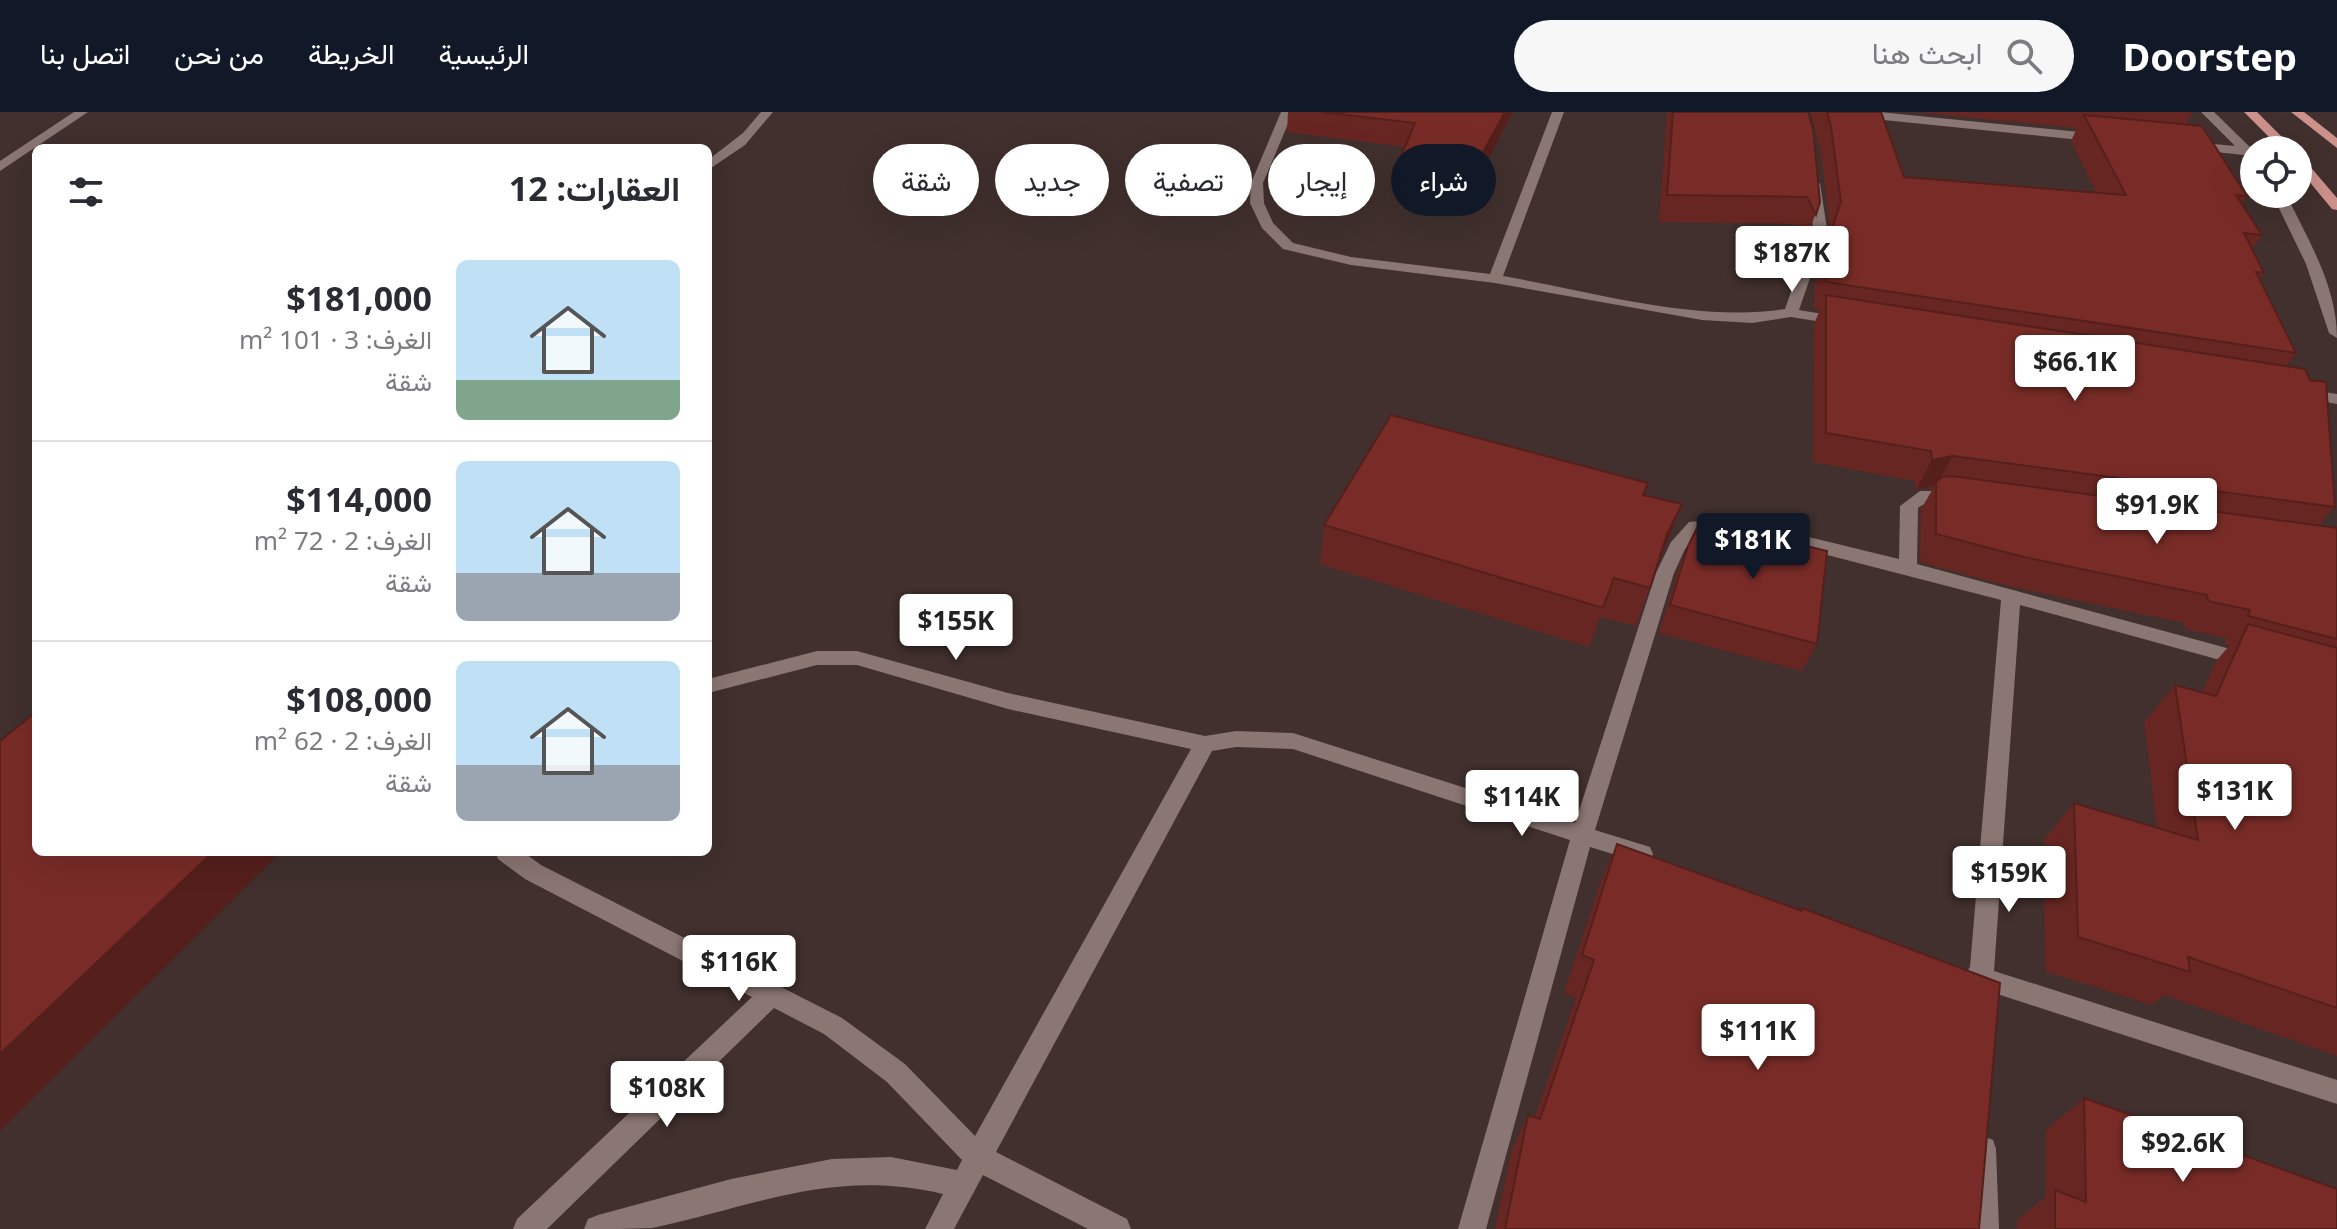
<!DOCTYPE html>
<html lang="ar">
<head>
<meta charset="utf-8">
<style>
	body { margin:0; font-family:"Noto Sans",Vazirmatn,sans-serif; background:#f7f7f7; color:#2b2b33; direction:rtl; height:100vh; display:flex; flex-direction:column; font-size:30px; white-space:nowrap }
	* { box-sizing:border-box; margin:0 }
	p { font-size:26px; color:#7c7c81 }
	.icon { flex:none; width:44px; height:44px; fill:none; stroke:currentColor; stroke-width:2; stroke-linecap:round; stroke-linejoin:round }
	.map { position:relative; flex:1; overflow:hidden; direction:ltr }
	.panel { position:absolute; left:32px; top:32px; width:680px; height:712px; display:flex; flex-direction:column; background:#fff; border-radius:12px; box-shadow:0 8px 32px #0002; direction:rtl }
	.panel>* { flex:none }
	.banner { position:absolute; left:736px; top:32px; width:760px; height:72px; direction:rtl; display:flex; gap:16px }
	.controls { position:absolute; left:2240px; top:24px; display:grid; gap:16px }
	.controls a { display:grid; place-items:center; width:72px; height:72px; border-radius:50%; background:#fff; box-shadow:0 8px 32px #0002; font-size:40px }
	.price { position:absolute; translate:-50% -68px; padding:0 18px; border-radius:8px; background:#fff; color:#222; font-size:26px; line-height:52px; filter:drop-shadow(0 2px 4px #0008) }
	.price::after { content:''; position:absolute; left:50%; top:48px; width:24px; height:18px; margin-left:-12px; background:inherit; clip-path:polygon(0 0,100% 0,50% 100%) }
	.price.selected { background:#111827; color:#fff }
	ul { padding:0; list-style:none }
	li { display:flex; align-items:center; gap:24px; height:200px; padding:0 32px }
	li+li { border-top:2px solid #e1e1e2 }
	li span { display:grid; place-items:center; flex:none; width:224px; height:160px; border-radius:12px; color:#555 }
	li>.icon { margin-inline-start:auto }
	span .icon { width:96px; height:96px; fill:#fffc; stroke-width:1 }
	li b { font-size:34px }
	h2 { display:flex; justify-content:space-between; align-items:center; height:96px; padding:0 32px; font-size:34px }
	.chip { padding:0 28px; border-radius:36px; background:#fff; box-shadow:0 8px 32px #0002; font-size:28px; line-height:72px }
	.chip.selected { background:#111827; color:#fff }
	header { display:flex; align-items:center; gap:48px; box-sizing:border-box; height:112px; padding:0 40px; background:#111827; color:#fff }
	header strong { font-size:38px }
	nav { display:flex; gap:44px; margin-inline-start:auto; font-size:28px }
	.search { width:560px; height:72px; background:#f7f7f7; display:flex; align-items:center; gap:20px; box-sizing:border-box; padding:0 28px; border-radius:44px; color:#7c7c81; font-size:30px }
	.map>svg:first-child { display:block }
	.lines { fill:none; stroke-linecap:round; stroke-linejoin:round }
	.minor { fill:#8a7673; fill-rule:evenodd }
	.primary { fill:#cc918a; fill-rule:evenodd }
	.wall { fill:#682622 }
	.shaded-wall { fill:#551f1b }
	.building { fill:#792c27; stroke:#551f1b; stroke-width:2 }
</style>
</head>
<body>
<header>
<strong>Doorstep</strong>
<div class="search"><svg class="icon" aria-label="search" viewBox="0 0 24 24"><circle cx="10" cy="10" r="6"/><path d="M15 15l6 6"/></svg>ابحث هنا</div>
<nav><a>الرئيسية</a><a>الخريطة</a><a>من نحن</a><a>اتصل بنا</a></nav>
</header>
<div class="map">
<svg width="2337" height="1117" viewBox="0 0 2337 1117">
	<rect width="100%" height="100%" fill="#41302d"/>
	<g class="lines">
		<!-- minor -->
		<path class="minor" d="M74 0H88L0 59V49Z
			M761 0H773L745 33 708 58V48L743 21Z
			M1281 0H1293L1263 71 1264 91 1273 111 1293 131 1351 145 1490 162 1552 0H1564L1503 164C1589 179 1699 211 1785 197L1813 117 1809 74 1820 71 1827 117 1799 198 1841 205 1848 209 1841 213 1791 205 1752 211 1702 208 1495 171 1351 153 1283 137 1262 116 1250 91 1251 71Z
			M1838 0H1879L2100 22 2106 26 2100 30 1844 4Z
			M2201 0H2214L2253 38V44L2188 37V31L2192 30 2235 34Z
			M2272 82H2286C2308 128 2337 174 2337 226L2329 221 2306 152Z
			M2299 276 2337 282V292L2293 284V278Z
			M1920 379H1953L1962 385C1950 397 1931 385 1918 396L1917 452 2249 542 2256 544 2259 549 2256 554 2249 556 2020 493 1994 859 2337 968V992L1991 880 1989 885 1980 888 1971 885 1964 864 1970 855 2001 488 1731 418 1700 420 1685 437 1674 461 1595 718 1650 735 1653 742 1650 749 1642 751 1590 735 1486 1117H1458L1570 728 1293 637 1236 635 1212 639 996 1040 1127 1107 1131 1117H1088L983 1063 954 1117H925L943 1082C834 1056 756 1094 652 1116 631 1117 606 1117 584 1117L588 1107 598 1103 731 1067 832 1047 891 1045 957 1058 962 1048 887 970 824 922 774 896 547 1117H513L517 1107 752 885 525 767 498 747 495 740H523L541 753 842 906 905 952 975 1024 1191 637 1008 597 857 553H817L708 581V567L817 539H857L1008 581 1205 624 1236 619 1293 621 1575 711 1656 461 1671 430 1689 410 1731 406 1899 447 1900 394Z
			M1983 1024 1993 1028 1996 1037 1999 1117H1971L1970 1037 1973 1028Z"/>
		<!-- primary -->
		<path class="primary" d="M2244 0H2257L2295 38H2282Z
			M2291 0H2304L2337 26V36Z
			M2298 44 2302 45 2337 86V98L2332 97 2298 56Z"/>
	</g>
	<!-- wall -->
	<path class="wall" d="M1288 0H1513L1474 74 1398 69 1401 44 1405 35 1287 20Z
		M1667 0H1808L1820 90 1805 130 1797 112 1659 110Z
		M1811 0H1881L1904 65 2096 80 2071 29 2077 16 1917 0H2192V1L2186 12 2247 84 2242 91 2262 123 2252 138 2264 161 2259 167 2296 241 2286 254 2335 395 2319 413 2337 416V944L2164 883 2152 893 2045 859 2044 727 2074 691 2157 716 2144 610 2175 573 2202 580 2216 549 2230 533 2224 532 2226 526 2185 517 2184 511 2005 473 1920 450 1921 397 1934 375 1916 378 1915 369 1813 350 1814 212 1820 198 1814 197 1815 161 1830 117 1821 41Z
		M1644 383 1682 392 1667 430 1659 448 1636 514 1600 505 1589 535 1320 452 1324 413Z
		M1688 434 1817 532 1802 559 1659 521 1677 462Z
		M1617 732 1801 799 1802 796 1979 1117H1495L1512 1037 1528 1003 1535 1005 1576 886 1564 881 1600 772Z
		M2084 986 2337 1117H2017V1108L2046 1085V1018Z"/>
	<!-- shaded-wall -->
	<path class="shaded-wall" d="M1505 0H1513L1474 74 1478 49Z
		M1953 344 1936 374V370L1934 374 1916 378 1932 348Z
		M1682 392 1667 430 1653 460 1667 422Z
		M213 740H281L0 1019V942Z"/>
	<!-- building -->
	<path class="building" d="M1322 0H1505L1478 49 1401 44 1415 11Z
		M1673 0H1808L1813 16 1820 90 1816 103 1807 85 1667 83Z
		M1827 0H1881L1904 65 2126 83 2084 3 2202 14 2247 84 2236 83 2262 123 2244 121 2264 161 2256 160 2296 241 1826 170V134L1841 90 1831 15Z
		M1826 183 2305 257 2310 268 2326 270 2335 395 1953 344 1932 348 1931 339 1826 321Z
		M1391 303 1648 371 1643 383 1682 392 1667 422 1650 476 1614 466 1603 496 1324 413Z
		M1952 364 2337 416V527L2248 504 2250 498 2208 489 2207 483 2024 445 1936 422V370L1942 365Z
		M1701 408 1827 439 1817 532 1670 493 1688 434Z
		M2248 512 2337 536V896L2188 845 2190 860 2078 825 2074 691 2198 728 2175 573 2216 584Z
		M36 600V740H213L0 942V629Z
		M1617 732 1802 799V796L2000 871 1979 1117H1505L1528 1003 1540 1007 1594 848 1582 843Z
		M2084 986 2337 1077V1117H2055V1078L2086 1090Z"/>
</svg>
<div class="controls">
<a><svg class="icon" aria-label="locate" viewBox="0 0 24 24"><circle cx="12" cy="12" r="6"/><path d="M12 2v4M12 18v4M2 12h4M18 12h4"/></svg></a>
</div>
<b class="price" style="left:1792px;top:182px">$187K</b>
<b class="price" style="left:2075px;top:291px">$66.1K</b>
<b class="price" style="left:2157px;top:434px">$91.9K</b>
<b class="price selected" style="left:1753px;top:469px">$181K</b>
<b class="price" style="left:956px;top:550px">$155K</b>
<b class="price" style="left:2235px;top:720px">$131K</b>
<b class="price" style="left:1522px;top:726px">$114K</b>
<b class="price" style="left:2009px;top:802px">$159K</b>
<b class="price" style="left:739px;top:891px">$116K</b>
<b class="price" style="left:1758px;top:960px">$111K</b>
<b class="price" style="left:667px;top:1017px">$108K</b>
<b class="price" style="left:2183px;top:1072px">$92.6K</b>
<div class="banner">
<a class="chip selected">شراء</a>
<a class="chip">إيجار</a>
<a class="chip">تصفية</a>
<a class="chip">جديد</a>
<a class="chip">شقة</a>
</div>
<section class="panel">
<h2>العقارات: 12<svg class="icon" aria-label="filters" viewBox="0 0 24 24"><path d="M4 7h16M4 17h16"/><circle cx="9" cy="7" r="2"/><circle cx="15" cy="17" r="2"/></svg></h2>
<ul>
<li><span style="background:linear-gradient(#bfe0f5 75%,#7fa58c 0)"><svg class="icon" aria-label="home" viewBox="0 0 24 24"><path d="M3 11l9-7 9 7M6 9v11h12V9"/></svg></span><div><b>$181,000</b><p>الغرف: 3 · 101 m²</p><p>شقة</p></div></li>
<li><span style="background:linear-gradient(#bfe0f5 70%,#9aa5b1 0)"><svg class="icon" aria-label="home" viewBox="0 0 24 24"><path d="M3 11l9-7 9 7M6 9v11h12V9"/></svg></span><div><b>$114,000</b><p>الغرف: 2 · 72 m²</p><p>شقة</p></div></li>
<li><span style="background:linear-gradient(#bfe0f5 65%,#9aa5b1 0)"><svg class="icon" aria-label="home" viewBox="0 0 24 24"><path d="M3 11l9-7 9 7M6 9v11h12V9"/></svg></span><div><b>$108,000</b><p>الغرف: 2 · 62 m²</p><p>شقة</p></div></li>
</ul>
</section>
</div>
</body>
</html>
